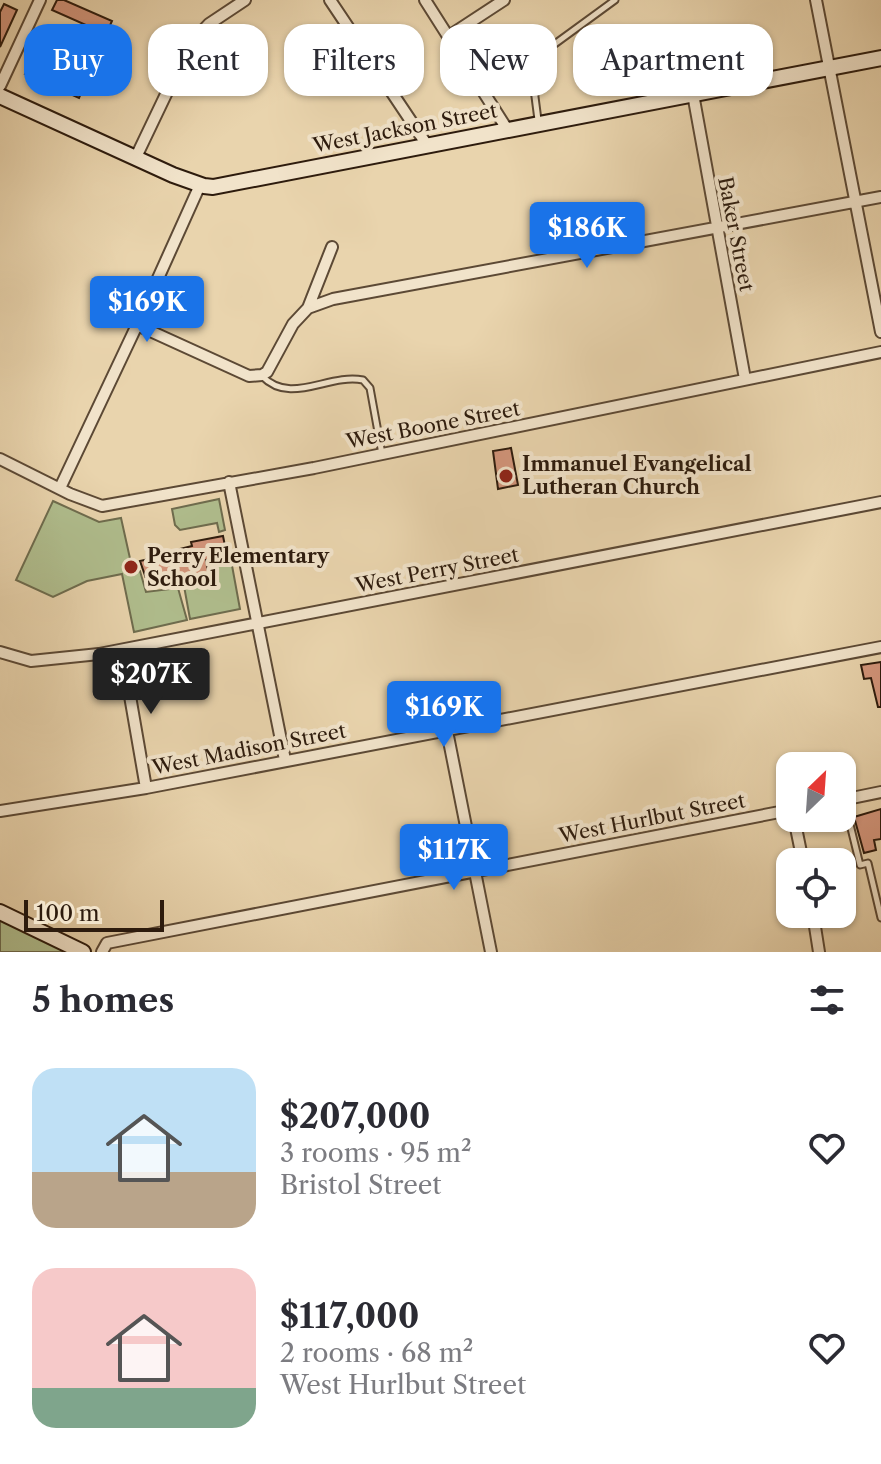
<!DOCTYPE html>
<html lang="en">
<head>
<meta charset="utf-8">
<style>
	body { margin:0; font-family:"Libre Caslon Text",serif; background:#f7f7f7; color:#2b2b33; height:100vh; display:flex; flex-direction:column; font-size:30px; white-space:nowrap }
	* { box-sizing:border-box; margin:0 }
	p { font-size:26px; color:#7c7c81 }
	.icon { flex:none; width:44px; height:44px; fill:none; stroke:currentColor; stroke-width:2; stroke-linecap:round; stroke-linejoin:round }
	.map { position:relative; height:952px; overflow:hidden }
	.side { display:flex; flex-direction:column; background:#fff; flex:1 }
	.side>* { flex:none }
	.top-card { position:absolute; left:24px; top:24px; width:834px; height:72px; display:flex; gap:16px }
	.needle { width:52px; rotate:25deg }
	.fabs { position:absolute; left:776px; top:752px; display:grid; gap:16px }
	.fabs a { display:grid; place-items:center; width:80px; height:80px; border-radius:16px; background:#fff; box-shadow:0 2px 6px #0004; font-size:40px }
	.scale { position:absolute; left:24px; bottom:20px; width:140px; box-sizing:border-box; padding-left:8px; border:4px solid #2d1b0d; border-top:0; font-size:22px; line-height:28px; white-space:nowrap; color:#2d1b0d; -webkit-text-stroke:6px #f1e3ca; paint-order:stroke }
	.price { position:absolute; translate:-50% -68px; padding:0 18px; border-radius:8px; background:#1a73e8; color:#fff; font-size:26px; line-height:52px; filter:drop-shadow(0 2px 4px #0008) }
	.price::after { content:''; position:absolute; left:50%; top:48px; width:24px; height:18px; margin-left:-12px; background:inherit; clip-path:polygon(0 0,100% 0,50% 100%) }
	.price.active { background:#222; color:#fff }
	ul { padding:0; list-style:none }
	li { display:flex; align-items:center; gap:24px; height:200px; padding:0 32px }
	li span { display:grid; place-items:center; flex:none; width:224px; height:160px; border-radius:24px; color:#555 }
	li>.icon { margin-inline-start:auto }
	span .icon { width:96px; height:96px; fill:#fffc; stroke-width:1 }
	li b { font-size:34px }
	h2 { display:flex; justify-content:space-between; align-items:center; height:96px; padding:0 32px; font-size:34px }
	.chip { padding:0 28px; border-radius:24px; background:#fff; box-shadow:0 2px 6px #0004; font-size:28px; line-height:72px }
	.chip.active { background:#1a73e8; color:#fff }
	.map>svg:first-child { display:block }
	.green { fill:#b0be8e; stroke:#6e6c4e; stroke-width:2 }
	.building { fill:#d4967c; stroke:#2d1b0d; stroke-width:2 }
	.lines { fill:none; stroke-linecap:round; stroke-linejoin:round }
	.lane-casing { stroke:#5c4935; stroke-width:9 }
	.street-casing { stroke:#5c4935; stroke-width:14 }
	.secondary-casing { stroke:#2d1b0d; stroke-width:18 }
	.lane { stroke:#f1e3ca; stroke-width:5 }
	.street { stroke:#f1e3ca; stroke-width:10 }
	.secondary { stroke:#f1e3ca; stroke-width:14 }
	.poi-dot { fill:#8f2418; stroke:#f1e3ca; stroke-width:3 }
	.labels { text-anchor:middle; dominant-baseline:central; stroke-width:8; stroke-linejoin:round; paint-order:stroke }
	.street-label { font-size:20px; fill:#2d1b0d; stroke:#f1e3ca }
	.poi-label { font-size:20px; font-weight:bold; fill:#2d1b0d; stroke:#f1e3ca; text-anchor:start }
</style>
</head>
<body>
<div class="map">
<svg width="881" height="952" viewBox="0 0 881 952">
	<rect width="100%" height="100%" fill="#e9d4ad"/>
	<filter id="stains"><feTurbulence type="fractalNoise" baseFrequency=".0025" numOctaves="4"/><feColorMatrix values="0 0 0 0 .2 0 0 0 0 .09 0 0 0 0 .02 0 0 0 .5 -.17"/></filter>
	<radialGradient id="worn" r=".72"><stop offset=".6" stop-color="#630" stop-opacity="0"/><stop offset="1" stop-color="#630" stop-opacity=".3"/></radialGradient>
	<!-- green -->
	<path class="green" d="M219 499 225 530 219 532 217 523 180 530 175 525 172 509Z
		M53 501 99 522 121 518 133 572 140 571 146 592 178 588 187 620 134 632 122 574 87 581 53 597 16 580Z
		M231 560 240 609 190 619 184 586 212 581 210 565Z
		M0 911 83 952H0Z"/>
	<!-- building -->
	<path class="building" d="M57 0H64L112 21 106 34 52 10Z
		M4 4 17 10 0 47V12Z
		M31 62 84 86 79 98 25 74Z
		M511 448 518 485 498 489 493 451Z
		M223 536 227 556 206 560 209 577 149 587 140 561 181 552 180 549 192 546 191 542Z
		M881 662V707H878L871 678 864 679 861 665Z
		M881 809V839L874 840 876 850 864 853 854 817Z"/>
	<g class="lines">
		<!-- lane casing -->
		<g class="lane-casing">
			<path id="lane" d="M552 46 615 0
				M531 66 538 120
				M262 376C291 406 328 373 363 380L370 388 382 454
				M844 800 860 865 868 863 881 918"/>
		</g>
		<!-- street casing -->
		<g class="street-casing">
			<path id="street" d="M330 0 427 145
				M425 0 507 129
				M816 0 881 332
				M449 36 504 0
				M0 86 40 0
				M693 94 745 379
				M136 157 190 44 209 24 245 0
				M308 308 333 299 881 197
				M137 325 249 376 262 375 267 372 293 324 308 308 332 247
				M0 459 70 494 102 506 314 468 881 352
				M229 482 285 760
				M60 488 137 325 200 185
				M122 650 146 788
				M0 652 31 661 99 654 881 502
				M447 731 491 952
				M842 800 881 792
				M0 811 146 788 881 647
				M794 818 803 862
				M813 914 819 952
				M102 952 107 943 790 810"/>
		</g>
		<!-- secondary casing -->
		<g class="secondary-casing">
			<path id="secondary" d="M0 96 173 175 204 186 213 187 881 58
				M0 912 83 952"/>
		</g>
		<!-- lane -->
		<use href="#lane" class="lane"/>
		<!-- street -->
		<use href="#street" class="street"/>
		<!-- secondary -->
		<use href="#secondary" class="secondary"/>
	</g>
	<!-- markers -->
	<g class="poi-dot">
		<circle cx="506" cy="476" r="8"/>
		<circle cx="131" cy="567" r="8"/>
	</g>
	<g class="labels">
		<!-- street labels -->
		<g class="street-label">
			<text transform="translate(405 128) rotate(-11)">West Jackson Street</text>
			<text transform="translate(736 234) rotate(79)">Baker Street</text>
			<text transform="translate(433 425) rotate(-11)">West Boone Street</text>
			<text transform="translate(437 570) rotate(-11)">West Perry Street</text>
			<text transform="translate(249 749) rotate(-11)">West Madison Street</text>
			<text transform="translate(652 818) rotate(-11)">West Hurlbut Street</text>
		</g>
		<!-- poi labels -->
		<g class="poi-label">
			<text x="522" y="464">Immanuel Evangelical<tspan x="522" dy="23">Lutheran Church</tspan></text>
			<text x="147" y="556">Perry Elementary<tspan x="147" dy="23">School</tspan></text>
		</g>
	</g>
	<rect width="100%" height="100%" filter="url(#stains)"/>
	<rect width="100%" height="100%" fill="url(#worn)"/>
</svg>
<div class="fabs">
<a><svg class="needle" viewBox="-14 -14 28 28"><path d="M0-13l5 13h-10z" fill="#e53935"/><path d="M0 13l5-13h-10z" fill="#7c7c81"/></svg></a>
<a><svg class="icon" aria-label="locate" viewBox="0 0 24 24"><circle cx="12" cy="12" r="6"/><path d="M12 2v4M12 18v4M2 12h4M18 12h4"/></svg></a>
</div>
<div class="scale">100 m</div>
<b class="price" style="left:587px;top:270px">$186K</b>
<b class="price" style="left:147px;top:344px">$169K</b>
<b class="price active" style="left:151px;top:716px">$207K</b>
<b class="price" style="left:444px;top:749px">$169K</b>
<b class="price" style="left:454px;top:892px">$117K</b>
<div class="top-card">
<a class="chip active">Buy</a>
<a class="chip">Rent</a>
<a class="chip">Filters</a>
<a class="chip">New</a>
<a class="chip">Apartment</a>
</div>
</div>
<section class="side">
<h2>5 homes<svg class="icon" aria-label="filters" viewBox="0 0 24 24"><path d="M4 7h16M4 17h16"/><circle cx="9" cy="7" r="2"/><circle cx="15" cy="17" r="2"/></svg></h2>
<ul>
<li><span style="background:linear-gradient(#bfe0f5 65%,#b9a48a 0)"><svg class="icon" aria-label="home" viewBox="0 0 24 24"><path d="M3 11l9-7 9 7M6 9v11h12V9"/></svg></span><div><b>$207,000</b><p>3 rooms · 95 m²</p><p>Bristol Street</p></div><svg class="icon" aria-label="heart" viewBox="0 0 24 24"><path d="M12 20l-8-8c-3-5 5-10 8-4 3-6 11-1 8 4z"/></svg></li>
<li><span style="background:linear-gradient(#f6c9c9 75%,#7fa58c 0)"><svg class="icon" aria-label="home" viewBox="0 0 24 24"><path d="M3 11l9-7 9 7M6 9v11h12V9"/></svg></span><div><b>$117,000</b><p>2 rooms · 68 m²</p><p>West Hurlbut Street</p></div><svg class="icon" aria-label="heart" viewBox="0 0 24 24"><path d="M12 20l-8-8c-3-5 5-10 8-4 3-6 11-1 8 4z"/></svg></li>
</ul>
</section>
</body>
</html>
